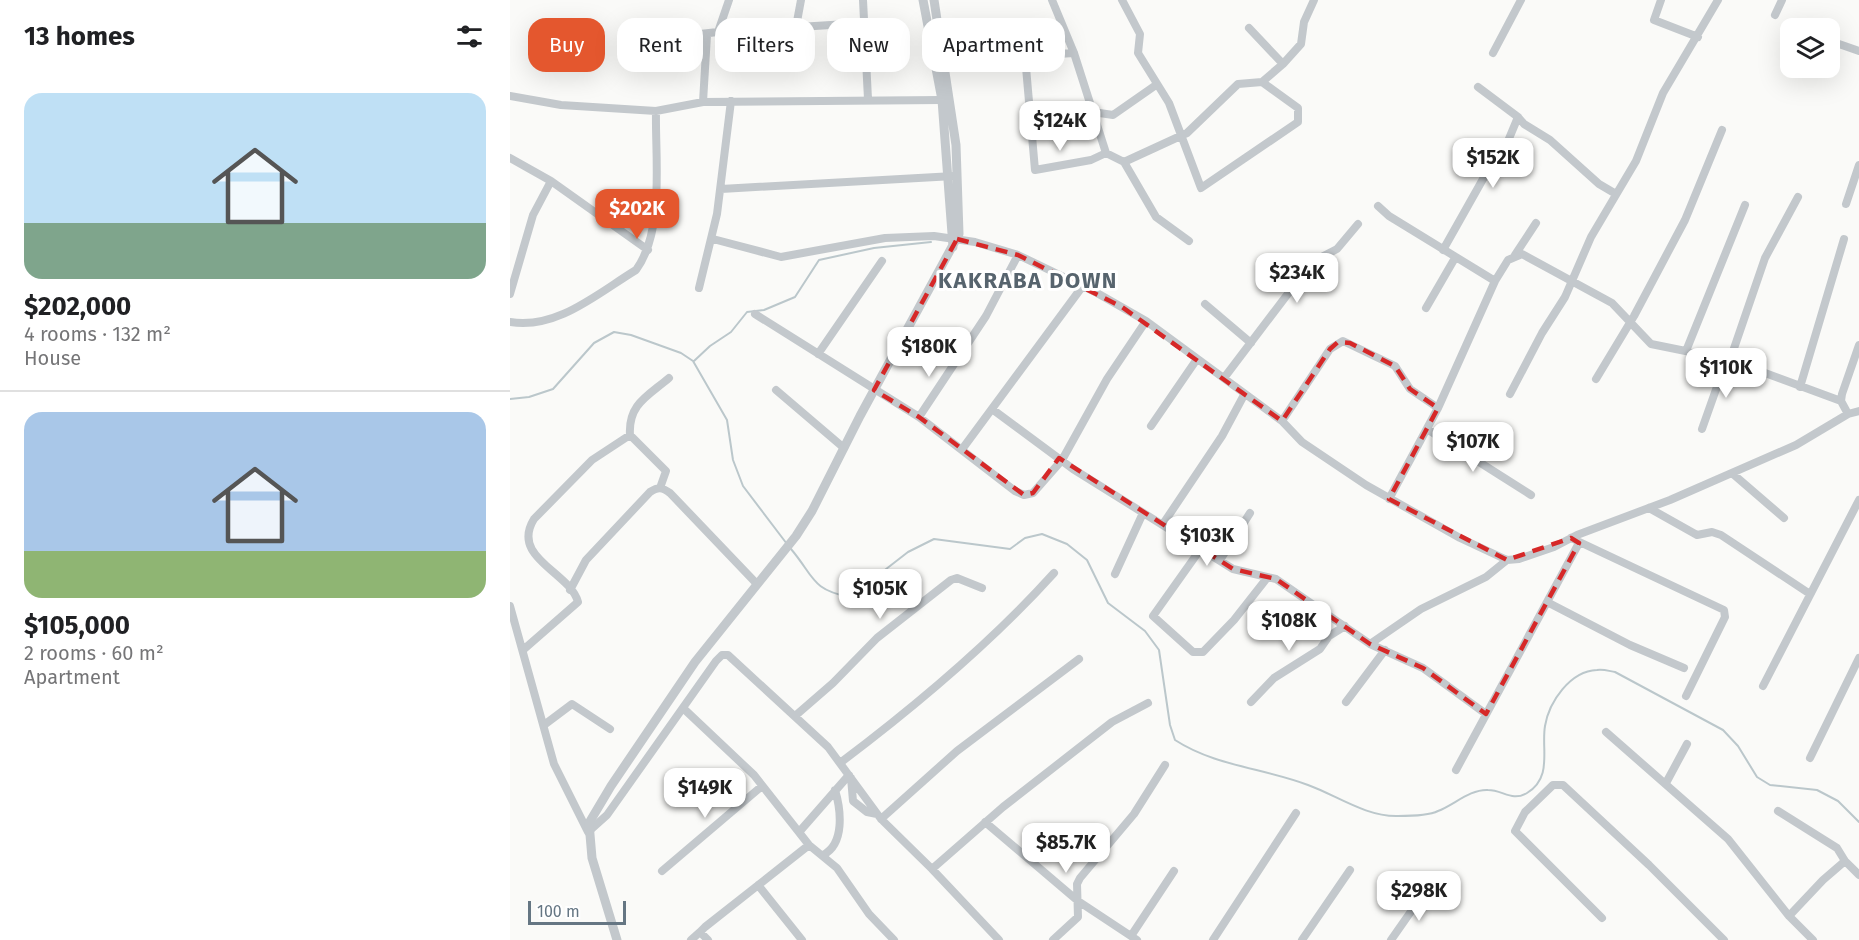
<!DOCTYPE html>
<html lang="en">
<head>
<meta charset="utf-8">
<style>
	body { margin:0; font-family:"Fira Sans",sans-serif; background:#f6f6f6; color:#202124; height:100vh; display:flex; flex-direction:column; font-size:22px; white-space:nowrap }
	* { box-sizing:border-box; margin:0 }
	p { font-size:20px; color:#757577 }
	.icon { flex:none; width:33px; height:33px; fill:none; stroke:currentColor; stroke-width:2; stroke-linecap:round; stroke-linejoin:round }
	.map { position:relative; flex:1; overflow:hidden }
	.drawer { display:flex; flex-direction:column; background:#fff; width:510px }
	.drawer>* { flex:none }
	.guide { position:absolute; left:18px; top:18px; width:570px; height:54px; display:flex; gap:12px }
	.fabs { position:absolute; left:1270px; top:18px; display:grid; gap:12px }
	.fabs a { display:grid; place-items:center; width:60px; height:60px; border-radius:12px; background:#fff; box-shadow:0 6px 24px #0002; font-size:30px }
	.scale { position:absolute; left:18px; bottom:15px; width:98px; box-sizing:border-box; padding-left:6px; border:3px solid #657683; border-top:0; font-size:16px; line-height:21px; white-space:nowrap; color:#657683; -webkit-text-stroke:4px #fff; paint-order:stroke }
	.price { position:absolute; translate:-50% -51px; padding:0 14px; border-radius:12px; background:#fff; color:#222; font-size:20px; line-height:39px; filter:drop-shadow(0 2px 3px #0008) }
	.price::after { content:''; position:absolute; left:50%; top:36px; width:18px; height:14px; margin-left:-9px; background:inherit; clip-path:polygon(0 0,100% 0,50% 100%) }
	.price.current { background:#e4572e; color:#fff }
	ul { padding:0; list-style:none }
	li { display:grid; align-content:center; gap:12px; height:318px; padding:0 24px }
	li+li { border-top:2px solid #e0e0e0 }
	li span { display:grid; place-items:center; height:186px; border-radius:18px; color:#555 }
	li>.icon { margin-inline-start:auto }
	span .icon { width:108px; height:108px; fill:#fffc; stroke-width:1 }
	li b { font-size:26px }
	h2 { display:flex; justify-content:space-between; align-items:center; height:72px; padding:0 24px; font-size:26px }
	.chip { padding:0 21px; border-radius:18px; background:#fff; box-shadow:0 6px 24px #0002; font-size:21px; line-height:54px }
	.chip.current { background:#e4572e; color:#fff }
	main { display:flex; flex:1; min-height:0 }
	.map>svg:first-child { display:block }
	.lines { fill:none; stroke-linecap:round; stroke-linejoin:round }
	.stream { stroke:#bbc7cb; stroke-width:2 }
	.minor { stroke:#c3c8cc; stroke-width:8 }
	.tertiary { stroke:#c3c8cc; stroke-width:9 }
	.marked { fill:none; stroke:#d62828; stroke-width:4.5; stroke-dasharray:12 8; stroke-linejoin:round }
	.labels { text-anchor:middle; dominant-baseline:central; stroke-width:6; stroke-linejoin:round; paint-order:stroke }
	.district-label { font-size:22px; font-weight:bold; letter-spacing:1.5px; fill:#57646e; stroke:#fff }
</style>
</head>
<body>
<main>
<section class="drawer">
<h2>13 homes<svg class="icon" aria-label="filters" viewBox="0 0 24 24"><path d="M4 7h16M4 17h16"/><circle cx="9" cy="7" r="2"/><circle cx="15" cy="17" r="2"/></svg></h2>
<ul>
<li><span style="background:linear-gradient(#bfe0f5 70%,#7fa58c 0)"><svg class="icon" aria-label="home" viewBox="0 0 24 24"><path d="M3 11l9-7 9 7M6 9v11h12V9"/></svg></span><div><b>$202,000</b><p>4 rooms · 132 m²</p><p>House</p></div></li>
<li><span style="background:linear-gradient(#a9c7e8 75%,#8fb573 0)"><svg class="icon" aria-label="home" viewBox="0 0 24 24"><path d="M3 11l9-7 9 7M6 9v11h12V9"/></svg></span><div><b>$105,000</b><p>2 rooms · 60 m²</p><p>Apartment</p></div></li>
</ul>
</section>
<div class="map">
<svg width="1349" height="940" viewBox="0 0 1349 940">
	<rect width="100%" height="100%" fill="#fafaf8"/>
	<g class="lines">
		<!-- stream -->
		<path class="stream" d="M184 361 200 346 221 332 237 312 254 310 285 297 309 260 364 248 421 242
			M0 399 19 397 43 389 84 343 104 332 121 335 171 353 183 361 217 420 223 460 233 486 277 544
			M281 549C304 576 301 590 340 597L398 552 424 539 500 549 515 538 532 534 557 544 577 560 598 603 635 631 649 650 660 725 665 740C705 766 753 768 798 785 826 795 856 817 888 816 899 816 918 816 928 811 944 805 960 789 978 790 993 790 1002 802 1017 793 1043 777 1031 749 1035 726 1039 702 1060 671 1087 670 1093 669 1099 671 1105 672L1213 730 1228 746 1247 777 1260 785 1307 790 1328 801 1349 822"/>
		<!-- minor -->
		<path class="minor" d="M353 0 358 99
			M612 0 630 34 628 53 659 103 691 188 788 122V108L752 82
			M1151 0 1144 20 1188 37
			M1265 15 1272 0
			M286 27 291 0
			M739 28 773 64 791 44 794 22 804 0
			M208 32 219 0
			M117 42 208 32 353 23
			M1329 44 1349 51
			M983 53 1011 0
			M515 56 525 170 581 160 596 153 564 53 542 0
			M435 66 515 56 564 53
			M968 87 1008 117 1014 124 1040 140 1089 184 1106 194
			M0 96 51 105 146 111 193 102 432 100
			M193 102 197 35
			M583 112 603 115 646 85
			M596 153 614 162 646 217 679 241
			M0 158 41 181 138 250
			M614 162 677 133 728 84 752 82 773 64
			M211 189 444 176
			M1336 204 1349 165
			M868 206 879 216 985 281 998 260 1012 254 1102 303 1141 344 1220 360 1331 401
			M203 239 271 257 375 238 424 236 465 242 508 255 587 293 636 321 772 421 792 442 856 485 950 538 997 560 1009 559 1044 547 1067 535 1160 500 1286 445 1338 414 1349 411
			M933 250 973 179 993 153 1008 117
			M1005 255 1026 223
			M189 288 207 214 221 101
			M0 294 23 215 41 181
			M695 304 741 343
			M916 308 945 258
			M245 314 409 417 505 491 514 495 523 493 552 460 597 379 636 321
			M0 322C47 330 88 293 126 270 155 230 145 159 146 111
			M1176 351 1235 205
			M308 354 372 261
			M714 378 802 262 827 249 848 224
			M1086 379 1124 316 1175 220 1212 130
			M1290 387 1334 239
			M266 390 334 448
			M1000 394 1032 333 1055 297 1081 237 1126 161 1153 93 1208 0
			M482 409 563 469 723 569 766 579 860 644 913 668 976 714
			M1338 414 1331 401 1332 394 1349 345
			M409 417 476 316 508 255
			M772 421 820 349 833 341 885 366 900 389 928 408
			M641 426 687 359
			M917 429 1021 495
			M1192 429 1209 381 1220 360 1255 258 1288 197
			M120 435C118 404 138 396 159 378
			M453 448 572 287
			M1223 474 1274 518
			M879 499 928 408 985 281
			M1139 508 1187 535 1202 532 1211 535 1300 594
			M653 524 712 436 734 395
			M1061 538 1214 610 1215 617 1176 696
			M692 547 643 616 683 652H693L724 620 757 578
			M710 560 740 513
			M605 574 633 513
			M60 590 76 560 140 492C148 487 152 487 160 493L246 583
			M1037 602 1120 645 1174 668
			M0 606 44 764 78 832 97 815 206 661 212 655H218L318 747 371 819 422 869
			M860 644 911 609 976 577 997 560
			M13 650 68 602C60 572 0 558 24 519L82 460 120 435 156 471 150 488
			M1253 686 1349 500
			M741 702 764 678 810 649 819 636 835 626
			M836 702 875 650
			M173 708 244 775 299 845 327 868 359 914 384 940
			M285 716 323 683 367 638 441 580 447 578 472 588
			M34 725 62 704 100 729
			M1096 732 1218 839 1279 916 1303 940
			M1300 758 1349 658
			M330 763C407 705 480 644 544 573
			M946 770 1069 543
			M341 778 343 801 357 812 367 814
			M1156 783 1177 744
			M1268 811 1327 848 1335 861
			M371 819 447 751 569 659
			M475 822 568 901 627 940
			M290 831 339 775
			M313 855C335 844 331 810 325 790
			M152 871 252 786
			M248 885 292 940
			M1279 916 1313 880 1335 861 1349 875
			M1092 918 1005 831 1015 812 1043 785H1053L1139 865 1214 940
			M621 936 664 871
			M181 940 190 932
			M198 940 190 932 195 927 299 845
			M489 940 422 869 493 807 602 722 638 703
			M543 940 568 917 567 884 570 878 624 814 655 765
			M703 940 786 813
			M792 940 840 870
			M881 940 916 890"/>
		<!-- tertiary -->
		<path class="tertiary" d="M413 0 432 100 443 247
			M107 940 82 858 79 823 101 786 185 662 286 536 302 511 350 416 449 234 446 145 424 0"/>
	</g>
	<!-- marked area -->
	<path class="marked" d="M447 239 508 255 612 307 772 421 820 349 828 342 840 343 885 366 900 389 928 408 879 499 997 560 1061 538 1069 543 976 714 913 668 860 644 766 579 723 569 549 458 523 493 514 495 409 417 364 390Z"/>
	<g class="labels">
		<!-- district labels -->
		<g class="district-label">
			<text x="518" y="280">KAKRABA DOWN</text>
		</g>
	</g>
</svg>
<div class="fabs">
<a><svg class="icon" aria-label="layers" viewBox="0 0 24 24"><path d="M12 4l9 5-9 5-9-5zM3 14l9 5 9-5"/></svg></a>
</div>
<div class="scale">100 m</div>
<b class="price" style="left:550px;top:152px">$124K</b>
<b class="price" style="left:983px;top:189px">$152K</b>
<b class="price current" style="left:127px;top:240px">$202K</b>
<b class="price" style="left:787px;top:304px">$234K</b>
<b class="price" style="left:419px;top:378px">$180K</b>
<b class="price" style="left:1216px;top:399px">$110K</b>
<b class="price" style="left:963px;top:473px">$107K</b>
<b class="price" style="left:697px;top:567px">$103K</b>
<b class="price" style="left:370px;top:620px">$105K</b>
<b class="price" style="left:779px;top:652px">$108K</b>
<b class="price" style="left:195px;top:819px">$149K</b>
<b class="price" style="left:556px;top:874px">$85.7K</b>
<b class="price" style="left:909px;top:922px">$298K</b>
<div class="guide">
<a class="chip current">Buy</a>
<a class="chip">Rent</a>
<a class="chip">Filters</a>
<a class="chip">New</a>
<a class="chip">Apartment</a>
</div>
</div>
</main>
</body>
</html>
